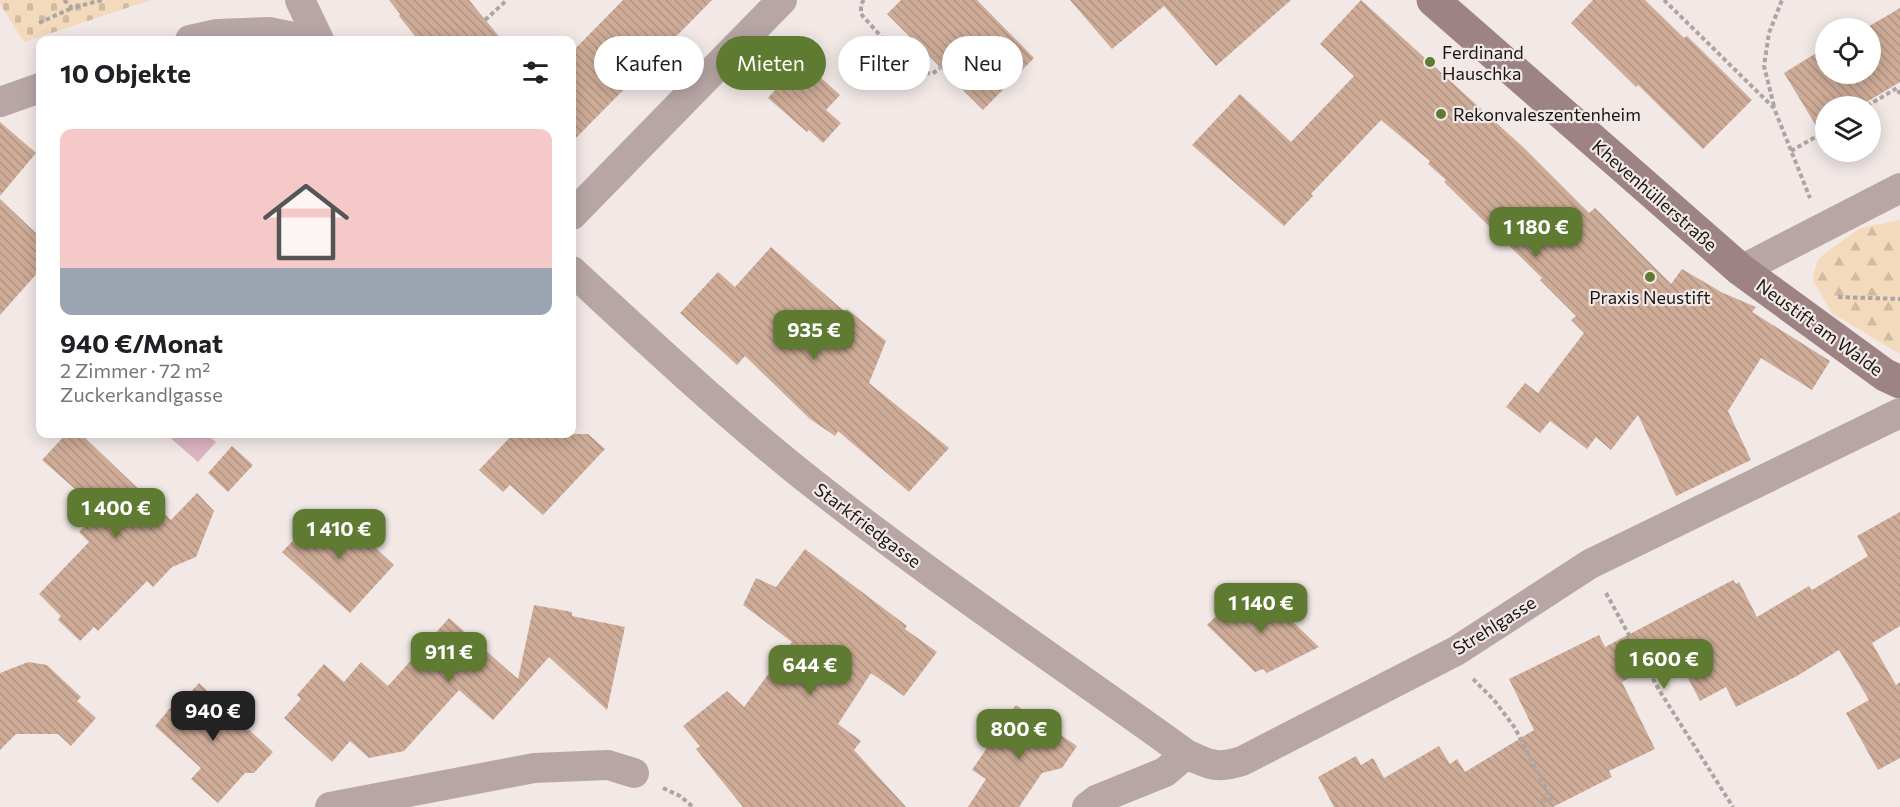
<!DOCTYPE html>
<html lang="de">
<head>
<meta charset="utf-8">
<style>
	body { margin:0; font-family:Commissioner,sans-serif; background:#f6f6f6; color:#202124; height:100vh; display:flex; flex-direction:column; font-size:22px; white-space:nowrap }
	* { box-sizing:border-box; margin:0 }
	p { font-size:20px; color:#757577 }
	.icon { flex:none; width:33px; height:33px; fill:none; stroke:currentColor; stroke-width:2; stroke-linecap:round; stroke-linejoin:round }
	.map { position:relative; flex:1; overflow:hidden }
	.details { position:absolute; left:36px; top:36px; width:540px; height:402px; display:flex; flex-direction:column; background:#fff; border-radius:12px; box-shadow:0 3px 15px #0003 }
	.details>* { flex:none }
	.hud { position:absolute; left:594px; top:36px; width:570px; height:54px; display:flex; gap:12px }
	.controls { position:absolute; left:1815px; top:18px; display:grid; gap:12px }
	.controls a { display:grid; place-items:center; width:66px; height:66px; border-radius:50%; background:#fff; box-shadow:0 3px 15px #0003; font-size:30px }
	.price { position:absolute; translate:-50% -51px; padding:0 14px; border-radius:12px; background:#5e7b31; color:#fff; font-size:20px; line-height:39px; filter:drop-shadow(0 2px 3px #0008) }
	.price::after { content:''; position:absolute; left:50%; top:36px; width:18px; height:14px; margin-left:-9px; background:inherit; clip-path:polygon(0 0,100% 0,50% 100%) }
	.price.on { background:#222; color:#fff }
	ul { padding:0; list-style:none }
	li { display:grid; align-content:center; gap:12px; height:318px; padding:0 24px }
	li span { display:grid; place-items:center; height:186px; border-radius:12px; color:#555 }
	li>.icon { margin-inline-start:auto }
	span .icon { width:108px; height:108px; fill:#fffc; stroke-width:1 }
	li b { font-size:26px }
	h2 { display:flex; justify-content:space-between; align-items:center; height:72px; padding:0 24px; font-size:26px }
	.chip { padding:0 21px; border-radius:27px; background:#fff; box-shadow:0 3px 15px #0003; font-size:21px; line-height:54px }
	.chip.on { background:#5e7b31; color:#fff }
	.map>svg:first-child { display:block }
	.forest { fill:url(#forest-firs) }
	.cemetery { fill:url(#cemetery-stones) }
	.water { fill:#dcb4c1 }
	.building { fill:url(#building-back-hatch) }
	.lines { fill:none; stroke-linecap:round; stroke-linejoin:round }
	.path { stroke:#aca5a4; stroke-width:4; stroke-dasharray:4.5 3; stroke-linecap:butt }
	.street { stroke:#b8a6a6; stroke-width:30 }
	.secondary { stroke:#9e8385; stroke-width:33 }
	.poi-dot { fill:#5e7b31; stroke:#f2e9e7; stroke-width:2 }
	.labels { text-anchor:middle; dominant-baseline:central; stroke-width:4.5; stroke-linejoin:round; paint-order:stroke }
	.poi-label { font-size:18px; fill:#181514; stroke:#f2e9e7; text-anchor:start }
	.street-label { font-size:18px; fill:#181514; stroke:#f2e9e7 }
</style>
</head>
<body>
<div class="map">
<svg width="1900" height="807" viewBox="0 0 1900 807">
	<defs>
		<pattern id="forest-firs" width="22" height="20" patternUnits="userSpaceOnUse" patternTransform="scale(1.5)"><rect width="22" height="20" fill="#f3dabd"/><path d="M5 1l3.5 6h-7zM16 11l3.5 6h-7z" fill="#d0baa2"/></pattern>
		<pattern id="cemetery-stones" width="16" height="16" patternUnits="userSpaceOnUse" patternTransform="scale(1.5)"><rect width="16" height="16" fill="#f3dabd"/><path d="M2 7V4a2 2 0 0 1 4 0v3zM10 15v-3a2 2 0 0 1 4 0v3z" fill="#d0baa2"/></pattern>
		<pattern id="building-back-hatch" width="6" height="6" patternUnits="userSpaceOnUse" patternTransform="scale(1.5)"><rect width="6" height="6" fill="#ceac98"/><path d="M-1 5l2 2M0 0l6 6M5-1l2 2" fill="none" stroke="#b09382"/></pattern>
	</defs>
	<rect width="100%" height="100%" fill="#f2e9e7"/>
	<!-- forest -->
	<path class="forest" d="M1900 220V354L1832 313 1814 282 1813 275 1818 260 1824 254 1860 228Z"/>
	<!-- cemetery -->
	<path class="cemetery" d="M0 0H151L24 42 0 4Z"/>
	<!-- water -->
	<path class="water" d="M166 434H206L216 442 198 462Z"/>
	<!-- building -->
	<path class="building" d="M389 0H469L502 40H418L399 16 400 14Z
		M623 0H712L572 142V52Z
		M901 0H977L1034 58 983 110 887 14Z
		M1070 0H1291L1216 66 1164 6 1112 49Z
		M1361 0 1523 147 1589 213 1595 208 1671 284 1682 269 1723 293 1756 307 1752 312 1830 361 1812 390 1761 358 1728 411 1751 460 1676 496 1638 415 1611 450 1596 437 1587 449 1550 421 1540 433 1506 407 1525 383 1538 393 1584 333 1571 320 1576 316 1540 280 1542 278 1444 182 1446 180 1428 164 1430 161 1381 120 1311 194 1313 196 1284 226 1192 145 1240 94 1291 142 1354 76 1320 44Z
		M1593 0H1645L1684 38 1687 36 1752 100 1703 149 1638 85 1636 87 1571 23Z
		M1900 8V82L1860 106H1826V142L1784 73 1826 47V74H1870V28H1866Z
		M801 60 840 95 826 110 841 123 823 143 809 130 807 132 768 98Z
		M0 122 36 153 0 196Z
		M0 199 40 237V270L0 315Z
		M771 247 845 312 847 309 886 341 869 383 949 448 909 492 838 431 835 436 810 419 745 356 737 365 680 313 718 272 735 287Z
		M66 434H81L171 520 197 493 214 511 196 557 172 567 153 587 147 581 98 631 94 627 80 641 58 620 61 616 39 594 89 542 79 532 93 518 83 509 90 502 42 460Z
		M513 434H588L605 449 543 515 510 485 503 492 479 470Z
		M232 446 253 465 228 492 208 473Z
		M333 509 394 565 350 613 282 552 313 520 318 524Z
		M1900 512V626L1872 643 1896 685 1900 682V758L1878 770 1846 713 1869 700 1839 650 1797 676 1736 707 1726 687 1700 701 1687 676 1683 678 1672 655 1622 682 1655 749 1609 771 1612 777 1553 807H1334L1318 777 1356 756 1361 765 1373 758 1384 778 1439 746 1450 764 1457 759 1465 772 1534 730 1509 679 1599 635 1605 647 1733 580 1736 584 1739 582 1757 617 1809 586 1812 590 1868 556 1857 536Z
		M805 549 907 626 905 629 937 652 904 696 871 673 838 724 861 741 854 750 906 807H743L696 749 700 746 683 726 727 691 744 707 792 642 743 605 756 578 776 587Z
		M1262 592 1319 647 1267 673 1263 669 1255 672 1207 625 1233 599 1244 610Z
		M534 605 572 612V616L625 627 607 710 549 657 493 720 459 690 404 751 369 758 350 741 332 762 284 718 301 699 297 695 324 664 344 682 361 662 388 686 449 618 518 679Z
		M28 662 47 665 81 697 77 701 96 718 71 746 58 734H16L0 750V673Z
		M199 683 273 752 254 773H245L218 803 191 779 201 768 155 726 176 701 183 700Z
		M1016 705 1077 746 1062 768 1042 773 1019 807H968L986 779 972 770Z"/>
	<g class="lines">
		<!-- path -->
		<path class="path" d="M64 0 72 8 102 0
			M864 0 861 4V14L911 70 932 74 940 68
			M1664 0 1774 108 1810 198
			M485 20 507 0
			M39 23 72 8
			M1774 106 1764 66 1769 33 1782 0
			M1867 106 1897 88 1900 94
			M1791 151 1826 131
			M1838 297 1900 299
			M1606 593 1659 690 1733 807
			M1473 679 1494 700 1515 728 1551 799 1540 801
			M663 788 680 796 693 807"/>
		<!-- street -->
		<path class="street" d="M300 0 319 40
			M190 40 217 34 269 32 309 40
			M0 102 40 88
			M572 215 782 0
			M1741 270 1900 188
			M572 271C646 339 718 407 796 470 922 571 1056 660 1186 754 1209 765 1217 769 1242 761L1456 651 1590 564 1900 413
			M330 807 534 768 608 765 634 773
			M1087 807 1096 800 1165 772 1186 754"/>
		<!-- secondary -->
		<path class="secondary" d="M1433 0 1741 270 1885 375 1900 382"/>
	</g>
	<!-- markers -->
	<g class="poi-dot">
		<circle cx="1430" cy="62" r="6"/>
		<circle cx="1441" cy="114" r="6"/>
		<circle cx="1650" cy="277" r="6"/>
	</g>
	<g class="labels">
		<!-- poi labels -->
		<g class="poi-label">
			<text x="1442" y="52">Ferdinand<tspan x="1442" dy="21">Hauschka</tspan></text>
			<text x="1453" y="114">Rekonvaleszentenheim</text>
			<text x="1650" y="297" text-anchor="middle">Praxis Neustift</text>
		</g>
		<!-- street labels -->
		<g class="street-label">
			<text transform="translate(1655 195) rotate(41)">Khevenhüllerstraße</text>
			<text transform="translate(1820 327) rotate(36)">Neustift am Walde</text>
			<text transform="translate(868 525) rotate(37)">Starkfriedgasse</text>
			<text transform="translate(1494 625) rotate(-32)">Strehlgasse</text>
		</g>
	</g>
</svg>
<div class="controls">
<a><svg class="icon" aria-label="locate" viewBox="0 0 24 24"><circle cx="12" cy="12" r="6"/><path d="M12 2v4M12 18v4M2 12h4M18 12h4"/></svg></a>
<a><svg class="icon" aria-label="layers" viewBox="0 0 24 24"><path d="M12 4l9 5-9 5-9-5zM3 14l9 5 9-5"/></svg></a>
</div>
<b class="price" style="left:1536px;top:258px">1 180 €</b>
<b class="price" style="left:814px;top:361px">935 €</b>
<b class="price" style="left:116px;top:539px">1 400 €</b>
<b class="price" style="left:339px;top:560px">1 410 €</b>
<b class="price" style="left:1261px;top:634px">1 140 €</b>
<b class="price" style="left:449px;top:683px">911 €</b>
<b class="price" style="left:1664px;top:690px">1 600 €</b>
<b class="price" style="left:810px;top:696px">644 €</b>
<b class="price on" style="left:213px;top:742px">940 €</b>
<b class="price" style="left:1019px;top:760px">800 €</b>
<div class="hud">
<a class="chip">Kaufen</a>
<a class="chip on">Mieten</a>
<a class="chip">Filter</a>
<a class="chip">Neu</a>
</div>
<section class="details">
<h2>10 Objekte<svg class="icon" aria-label="filters" viewBox="0 0 24 24"><path d="M4 7h16M4 17h16"/><circle cx="9" cy="7" r="2"/><circle cx="15" cy="17" r="2"/></svg></h2>
<ul>
<li><span style="background:linear-gradient(#f6c9c9 75%,#9aa5b1 0)"><svg class="icon" aria-label="home" viewBox="0 0 24 24"><path d="M3 11l9-7 9 7M6 9v11h12V9"/></svg></span><div><b>940 €/Monat</b><p>2 Zimmer · 72 m²</p><p>Zuckerkandlgasse</p></div></li>
</ul>
</section>
</div>
</body>
</html>
